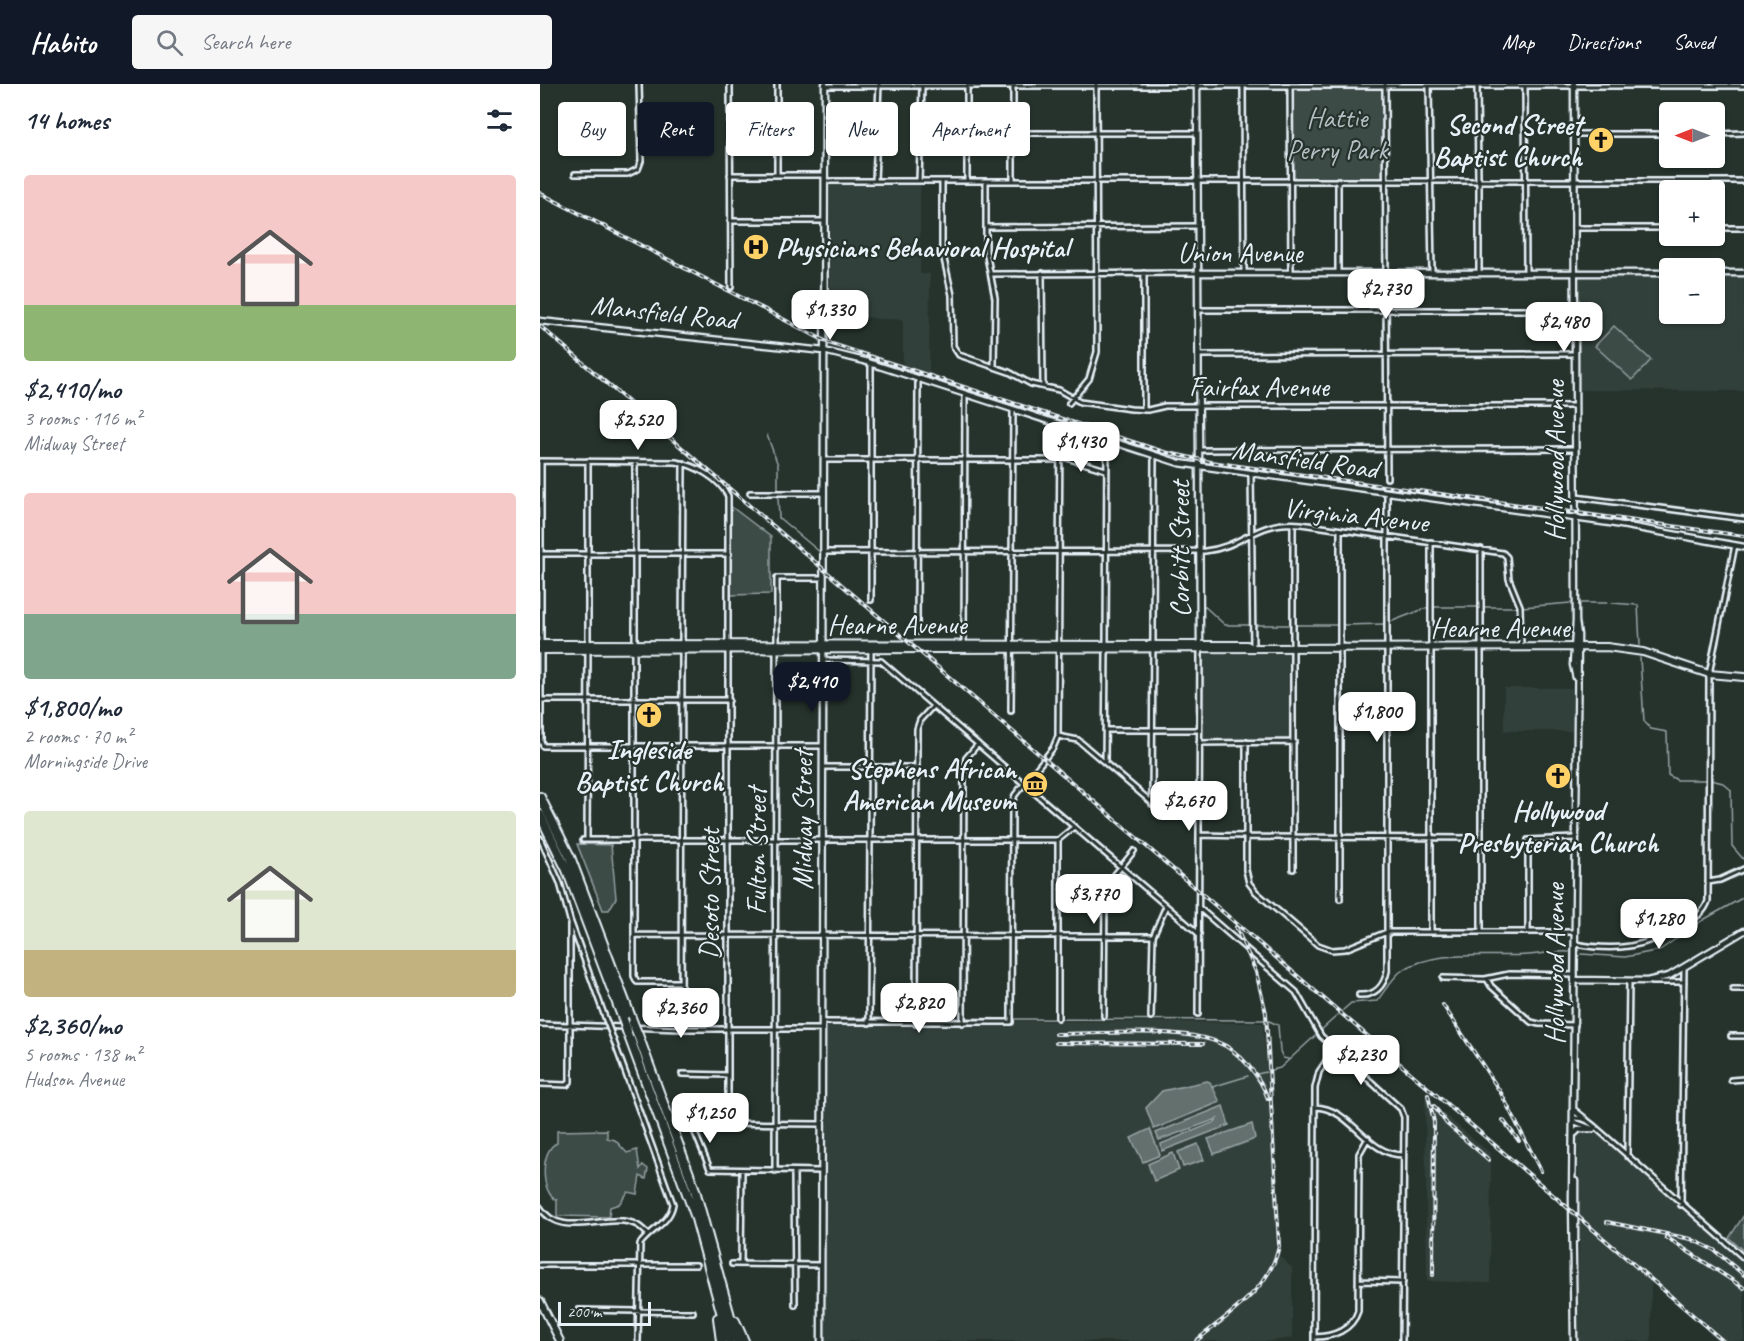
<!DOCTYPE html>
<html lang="en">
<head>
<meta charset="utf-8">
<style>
	body { margin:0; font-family:Caveat,sans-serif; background:#f6f6f7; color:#1f2937; height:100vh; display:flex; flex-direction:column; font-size:22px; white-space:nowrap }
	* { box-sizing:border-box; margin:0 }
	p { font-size:20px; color:#747a83 }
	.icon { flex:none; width:33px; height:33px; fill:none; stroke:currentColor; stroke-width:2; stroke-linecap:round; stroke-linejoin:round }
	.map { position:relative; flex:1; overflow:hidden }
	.details { display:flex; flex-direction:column; background:#fff; width:540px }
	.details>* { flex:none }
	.hud { position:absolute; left:18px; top:18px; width:570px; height:54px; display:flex; gap:12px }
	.needle { width:39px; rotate:270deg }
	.tools { position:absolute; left:1119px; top:18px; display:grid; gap:12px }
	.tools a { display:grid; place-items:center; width:66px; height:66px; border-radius:6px; background:#fff; box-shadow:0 2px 4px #0004; font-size:30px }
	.scale { position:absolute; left:18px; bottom:15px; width:93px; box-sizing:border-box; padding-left:6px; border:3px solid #e8f1f8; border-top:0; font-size:16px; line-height:21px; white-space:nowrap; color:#e8f1f8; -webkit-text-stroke:4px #26332d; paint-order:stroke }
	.price { position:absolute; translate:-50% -51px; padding:0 14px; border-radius:12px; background:#fff; color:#222; font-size:20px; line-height:39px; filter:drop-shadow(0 2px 3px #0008) }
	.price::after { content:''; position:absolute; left:50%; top:36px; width:18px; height:14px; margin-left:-9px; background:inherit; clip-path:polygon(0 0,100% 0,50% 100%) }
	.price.on { background:#111827; color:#fff }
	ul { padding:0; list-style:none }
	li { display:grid; align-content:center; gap:12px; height:318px; padding:0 24px }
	li span { display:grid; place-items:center; height:186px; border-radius:6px; color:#555 }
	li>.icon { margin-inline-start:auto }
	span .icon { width:108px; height:108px; fill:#fffc; stroke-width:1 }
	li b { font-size:26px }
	h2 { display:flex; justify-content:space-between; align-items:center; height:72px; padding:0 24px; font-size:26px }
	.chip { padding:0 21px; border-radius:6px; background:#fff; box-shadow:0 2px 4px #0004; font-size:21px; line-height:54px }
	.chip.on { background:#111827; color:#fff }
	header { display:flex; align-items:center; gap:36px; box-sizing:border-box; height:84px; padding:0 30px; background:#111827; color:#fff }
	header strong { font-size:28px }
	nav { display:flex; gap:33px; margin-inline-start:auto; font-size:21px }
	.search { width:420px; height:54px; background:#f6f6f7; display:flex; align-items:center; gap:15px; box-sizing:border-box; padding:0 21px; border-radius:6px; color:#747a83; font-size:22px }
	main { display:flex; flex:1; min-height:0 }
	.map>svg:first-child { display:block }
	.built { fill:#333f3a }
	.green { fill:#3e4b47; stroke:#939ea0; stroke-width:1.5 }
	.water { fill:#636f6d; stroke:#98a3a5; stroke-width:1.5 }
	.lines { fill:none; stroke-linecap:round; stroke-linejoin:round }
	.stream { stroke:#98a3a5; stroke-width:1.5 }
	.street-casing { stroke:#e8f1f8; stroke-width:8 }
	.secondary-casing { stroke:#e8f1f8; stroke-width:9 }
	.primary-casing { stroke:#e8f1f8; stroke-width:10 }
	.highway-casing { stroke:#e8f1f8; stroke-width:12 }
	.street { stroke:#26332d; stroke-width:3 }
	.secondary { stroke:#26332d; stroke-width:4.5 }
	.primary { stroke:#26332d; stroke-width:6 }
	.highway { stroke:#26332d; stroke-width:8 }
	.rail-casing { stroke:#e8f1f8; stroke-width:4 }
	.rail { stroke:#26332d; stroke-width:1.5; stroke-dasharray:4.5; stroke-linecap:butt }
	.street-bridge-casing { stroke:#e8f1f8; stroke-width:8; stroke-linecap:butt }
	.highway-bridge-casing { stroke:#e8f1f8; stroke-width:12; stroke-linecap:butt }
	.street-bridge { stroke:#26332d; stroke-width:3 }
	.highway-bridge { stroke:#26332d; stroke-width:8 }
	.labels { text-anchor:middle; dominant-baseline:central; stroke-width:4.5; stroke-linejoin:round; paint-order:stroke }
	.park-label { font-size:28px; fill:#b5bfc3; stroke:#26332d }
	.poi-label { font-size:28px; font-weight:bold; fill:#e8f1f8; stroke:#26332d; text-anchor:end }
	.street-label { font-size:28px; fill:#e8f1f8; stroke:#26332d }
</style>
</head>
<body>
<header>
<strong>Habito</strong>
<div class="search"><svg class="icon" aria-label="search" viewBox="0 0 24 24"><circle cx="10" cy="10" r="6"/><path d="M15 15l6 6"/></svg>Search here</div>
<nav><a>Map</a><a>Directions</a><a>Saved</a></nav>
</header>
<main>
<section class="details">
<h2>14 homes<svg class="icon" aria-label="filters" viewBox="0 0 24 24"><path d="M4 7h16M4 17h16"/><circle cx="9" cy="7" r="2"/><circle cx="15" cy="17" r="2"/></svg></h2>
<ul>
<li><span style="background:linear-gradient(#f6c9c9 70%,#8fb573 0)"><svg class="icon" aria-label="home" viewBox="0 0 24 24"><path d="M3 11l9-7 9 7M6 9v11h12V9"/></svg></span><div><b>$2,410/mo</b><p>3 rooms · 116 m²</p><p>Midway Street</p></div></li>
<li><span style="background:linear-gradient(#f6c9c9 65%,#7fa58c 0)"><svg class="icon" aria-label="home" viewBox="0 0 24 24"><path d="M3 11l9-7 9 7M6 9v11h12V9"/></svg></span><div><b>$1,800/mo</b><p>2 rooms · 70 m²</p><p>Morningside Drive</p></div></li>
<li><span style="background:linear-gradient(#dfe7d0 75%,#c2b280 0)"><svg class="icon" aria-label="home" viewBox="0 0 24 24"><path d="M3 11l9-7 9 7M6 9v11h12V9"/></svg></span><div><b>$2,360/mo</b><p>5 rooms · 138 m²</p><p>Hudson Avenue</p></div></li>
</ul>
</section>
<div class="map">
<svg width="1204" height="1257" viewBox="0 0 1204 1257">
	<rect width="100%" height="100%" fill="#26332d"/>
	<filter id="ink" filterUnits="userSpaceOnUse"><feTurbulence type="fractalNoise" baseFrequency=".0167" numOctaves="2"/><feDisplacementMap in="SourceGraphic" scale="12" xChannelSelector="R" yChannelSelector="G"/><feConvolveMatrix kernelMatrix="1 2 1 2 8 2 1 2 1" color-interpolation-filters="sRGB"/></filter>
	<g filter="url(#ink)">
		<!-- built -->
		<path class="built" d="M290 101H380V190H390L389 289 363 280V235H339L290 227Z
			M1039 193H1129L1130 230H1174L1175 193H1204V307L1038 306Z
			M751 569V657H661L662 570Z
			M964 604H1032V647H964Z
			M287 935 723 939 736 1128 735 1168 752 1184V1254L730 1257H285Z
			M885 1014 951 1070 950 1199 887 1197Z
			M1041 1046H1052L1057 1050 1204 1177V1257H1179L1111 1198V1257H1037L1040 1125 1037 1054 1038 1048Z"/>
		<!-- green -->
		<path class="green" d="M752 4 843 5V94H752Z
			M1074 242 1111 276 1092 296 1055 262Z
			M189 421 231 453V510L190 511Z
			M37 760 71 761 76 814 69 826H63Z
			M67 1046V1054L75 1056 87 1069 97 1066 100 1085 103 1081 108 1085 106 1095 100 1092 97 1110 88 1108 79 1120 70 1123 69 1133 17 1132V1116C0 1110 0 1065 17 1059V1047Z
			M1204 1131V1167L1189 1154Z"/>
		<!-- water -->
		<path class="water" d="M667 997 670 998 680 1018 614 1045 606 1024 622 1007Z
			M683 1022 689 1041 622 1067 621 1060 675 1038 677 1035 619 1056 616 1049Z
			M712 1040 715 1054 712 1056 674 1070 668 1055Z
			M610 1045 620 1071 603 1078 591 1054Z
			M658 1060 664 1076 643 1083 638 1068Z
			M633 1069 639 1086 614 1097 608 1080Z"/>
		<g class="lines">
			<!-- stream -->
			<path class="stream" d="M227 351 238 381V407
				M238 412 239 434 281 469
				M333 469H375
				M380 469H422
				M427 469H469
				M474 469H516
				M521 469H563
				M569 469H610
				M616 469H656
				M286 470 328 469
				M1040 519H1067
				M1072 519 1098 521 1100 561
				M662 520 685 541H710
				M894 523H939
				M944 523H977
				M982 523 1031 519
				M850 538 889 523
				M715 541H751
				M756 541H798
				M803 541 845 540
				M1100 574 1104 637 1111 645 1127 648 1128 691 1137 696H1166
				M1171 696 1183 699 1191 706 1192 762 1204 776
				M1041 870 1085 873 1120 866 1163 836 1204 813
				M803 926 811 919 837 917C844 908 851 896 860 888 894 864 949 874 988 871 1002 870 1015 867 1029 868
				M299 934H327
				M332 934H373
				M379 934H421
				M426 934 468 935
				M473 935 725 936
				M729 937 738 941 740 967 743 974 748 975
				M780 947 798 931
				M732 986 740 984 775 952
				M717 990 726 988
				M672 1003 708 992"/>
			<!-- street casing -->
			<g class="street-casing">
				<path id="street" d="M190 0 191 203
					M237 0V91
					M845 0 847 394
					M285 2H1204
					M473 2V97
					M703 2 704 189
					M750 2 751 189
					M889 2 892 188
					M937 2 938 95
					M985 2 986 188
					M427 3V97
					M473 49H657
					M1034 50H1130
					M1174 50 1204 49
					M35 90H88L98 85 101 77 99 0
					M190 91H284
					M939 95V188
					M798 96V188
					M285 97H1204
					M335 97 339 0
					M379 97 382 3
					M402 97V166L412 211 413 262 419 271 469 288 491 300 519 306 540 318 591 325 608 326 625 322H1035
					M446 97V167L455 214 454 283
					M190 137H284
					M446 143 658 142
					M1034 144H1130
					M1174 144H1204
					M502 189 503 302
					M604 189V326
					M451 190 658 189
					M658 226H1034
					M658 271 1034 270
					M529 319 549 295 557 268 556 0
					M659 366 1035 365
					M520 372 566 386
					M284 376H519
					M0 377 136 378C155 381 179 394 188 412V1039
					M711 389 713 564
					M210 409H284
					M1036 413 1204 435
					M800 446V815
					M284 468 665 467C704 463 715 436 761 440L963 469 967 473 969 495 980 522 981 562
					M2 470H189
					M331 516V280
					M377 548 378 295
					M48 558V377
					M1 559V377
					M566 559 567 357
					M95 560V378
					M142 560 143 379
					M237 560V494H283
					M424 561 425 311
					M1 566V657L3 662H283
					M94 567V892L97 898H141
					M284 576 341 577 659 850
					M0 616H189
					M471 627 473 326
					M565 646H659
					M518 652 538 656 622 727 659 729
					M706 658V786L709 799 716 808 778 861 792 866 805 865 847 848H1035
					M659 659 754 658
					M565 679 566 566
					M283 683H377
					M612 720 614 372
					M659 751 705 752
					M706 753 941 754
					M0 754 20 799 30 836 66 936
					M43 756H518
					M47 756 48 565
					M518 756 534 743
					M753 785V440
					M1168 798 1180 796 1204 785
					M659 824 756 908 781 952 861 1025 864 1033 862 1257
					M988 847V756L1035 754
					M891 848V458
					M941 848V465
					M94 851 613 852
					M1035 860C1078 868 1104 863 1142 842 1153 835 1164 830 1168 817L1169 590 1195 461
					M903 894 945 895 969 890 1035 891
					M947 895 951 902 991 938 999 940 1035 941
					M1112 898H1144
					M1193 905H1204
					M819 911C834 912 844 903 847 887V408
					M658 930 660 566
					M564 932 565 807 568 799 594 767
					M611 933 613 852 626 822
					M518 934V756
					M282 938H471L472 719 475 711 513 664 518 652 520 342
					M329 939 331 566
					M423 939 424 683 426 674 438 660
					M0 940 141 945H282
					M376 940 377 645 380 636 393 622
					M141 945 142 567
					M71 949 133 1120C130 1139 111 1145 100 1160L98 1257
					M1191 952H1204
					M142 990 188 991
					M1191 996 1204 995
					M0 1000 27 1001 30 998V841
					M775 1023C812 1024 826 1071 863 1071
					M1035 1034 1045 1035 1054 1042 1204 1174
					M1035 1038 1051 1044
					M281 1040 158 1039 153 1044 170 1085 281 1087
					M1087 1072 1089 897
					M235 1087 236 566
					M254 1087 255 1221
					M1141 1121 1144 884
					M0 1123C21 1158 69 1126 97 1141 101 1143 104 1147 108 1150
					M192 1180 281 1181
					M201 1180 202 1086
					M0 1181H156
					M819 1197 863 1198
					M39 1226 153 1228
					M774 1253C793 1253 812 1246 818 1227L819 1070 828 1054
					M774 1257 775 1004 779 988 794 965"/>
			</g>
			<!-- secondary casing -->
			<g class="secondary-casing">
				<path id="secondary" d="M657 0 660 564
					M1034 0 1036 537 1033 581 1036 594
					M658 189H1130
					M1174 189H1204
					M0 237 284 267 324 277 639 379 1070 439 1204 463
					M1035 896 1107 897 1129 892 1204 847
					M1035 1027 1045 1035
					M1035 1049 1039 1045H1053
					M1035 1155V1097
					M281 1257 285 0
					M1034 1257 1032 1114 1038 551 1036 537"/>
			</g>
			<!-- primary casing -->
			<g class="primary-casing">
				<path id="primary" d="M0 560 660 561H707L712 564
					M0 566 1067 563 1103 568 1169 590 1204 593
					M0 1217 20 1257"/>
			</g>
			<!-- highway casing -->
			<g class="highway-casing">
				<path id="highway" d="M0 713 30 773 93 939
					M0 731 27 786 83 935
					M87 947 155 1131 189 1257
					M98 951 155 1106 197 1257
					M178 1234 181 1257
					M195 1237 204 1257"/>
			</g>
			<!-- street -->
			<use href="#street" class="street"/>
			<!-- secondary -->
			<use href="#secondary" class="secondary"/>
			<!-- primary -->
			<use href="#primary" class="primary"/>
			<!-- highway -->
			<use href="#highway" class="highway"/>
			<!-- rail casing -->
			<g class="rail-casing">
				<path id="rail" d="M0 109 289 259 624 368 671 378 1204 452
					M0 242 1183 1257
					M903 921 961 1009 1001 1087
					M516 950C559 950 640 943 677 958 699 966 721 993 728 1015
					M516 959 663 960
					M888 1011 894 1038 893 1191
					M894 1022 907 1040 949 1076
					M963 1036 979 1057
					M1067 1138 1151 1155 1174 1166 1204 1191
					M1126 1153 1204 1204
					M656 1257C688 1230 730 1206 739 1162L726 929 716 888 696 843"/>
			</g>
			<!-- rail -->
			<use href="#rail" class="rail"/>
			<!-- street-bridge casing -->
			<g class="street-bridge-casing">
				<path id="street-bridge" d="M66 936 71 949"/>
			</g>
			<!-- highway-bridge casing -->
			<g class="highway-bridge-casing">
				<path id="highway-bridge" d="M83 935 87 947
					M93 939 98 951"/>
			</g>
			<!-- street-bridge -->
			<use href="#street-bridge" class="street-bridge"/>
			<!-- highway-bridge -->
			<use href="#highway-bridge" class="highway-bridge"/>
		</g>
	</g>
	<!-- icons -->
	<defs>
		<g id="church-disc" transform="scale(1.35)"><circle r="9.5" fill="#ffd166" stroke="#26332d"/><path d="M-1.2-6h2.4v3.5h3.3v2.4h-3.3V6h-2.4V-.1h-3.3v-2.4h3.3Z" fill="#111"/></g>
		<g id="hospital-disc" transform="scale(1.35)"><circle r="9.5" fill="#ffd166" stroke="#26332d"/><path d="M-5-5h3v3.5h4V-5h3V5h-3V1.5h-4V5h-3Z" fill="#111"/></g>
		<g id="museum-disc" transform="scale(1.35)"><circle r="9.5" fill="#ffd166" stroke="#26332d"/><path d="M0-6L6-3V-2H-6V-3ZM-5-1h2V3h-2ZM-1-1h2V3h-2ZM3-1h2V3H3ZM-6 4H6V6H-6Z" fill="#111"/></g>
	</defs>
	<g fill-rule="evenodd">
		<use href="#church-disc" x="1061" y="56"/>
		<use href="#hospital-disc" x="216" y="163"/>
		<use href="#church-disc" x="109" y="631"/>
		<use href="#church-disc" x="1018" y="692"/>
		<use href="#museum-disc" x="495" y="700"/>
	</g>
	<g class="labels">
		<!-- park labels -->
		<g class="park-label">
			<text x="797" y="33">Hattie<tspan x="797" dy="32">Perry Park</tspan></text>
		</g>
		<!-- poi labels -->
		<g class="poi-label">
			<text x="1042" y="40">Second Street<tspan x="1042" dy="32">Baptist Church</tspan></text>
			<text x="236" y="163" text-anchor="start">Physicians Behavioral Hospital</text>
			<text x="109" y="665" text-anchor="middle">Ingleside<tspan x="109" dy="32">Baptist Church</tspan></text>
			<text x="476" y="684">Stephens African<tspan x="476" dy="32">American Museum</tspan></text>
			<text x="1018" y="726" text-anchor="middle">Hollywood<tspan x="1018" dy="32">Presbyterian Church</tspan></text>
		</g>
		<!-- street labels -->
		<g class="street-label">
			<text x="700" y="168">Union Avenue</text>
			<text transform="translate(124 228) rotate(6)">Mansfield Road</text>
			<text x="719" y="302">Fairfax Avenue</text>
			<text transform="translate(765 375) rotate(8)">Mansfield Road</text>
			<text transform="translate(1014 377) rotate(-90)">Hollywood Avenue</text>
			<text transform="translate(816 431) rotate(6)">Virginia Avenue</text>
			<text transform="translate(639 465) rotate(-90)">Corbitt Street</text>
			<text x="357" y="540">Hearne Avenue</text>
			<text x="960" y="543">Hearne Avenue</text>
			<text transform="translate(262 736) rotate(-90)">Midway Street</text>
			<text transform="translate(216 767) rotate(-90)">Fulton Street</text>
			<text transform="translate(169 810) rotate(-90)">Desoto Street</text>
			<text transform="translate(1014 880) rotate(-90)">Hollywood Avenue</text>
		</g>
	</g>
</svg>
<div class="tools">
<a><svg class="needle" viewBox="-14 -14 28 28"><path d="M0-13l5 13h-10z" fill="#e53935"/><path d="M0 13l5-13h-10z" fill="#747a83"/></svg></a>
<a>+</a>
<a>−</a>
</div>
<div class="scale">200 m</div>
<b class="price" style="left:846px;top:236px">$2,730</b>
<b class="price" style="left:290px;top:257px">$1,330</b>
<b class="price" style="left:1024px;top:269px">$2,480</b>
<b class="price" style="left:98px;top:367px">$2,520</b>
<b class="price" style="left:541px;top:389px">$1,430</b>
<b class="price on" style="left:272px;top:629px">$2,410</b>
<b class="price" style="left:837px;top:659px">$1,800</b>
<b class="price" style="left:649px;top:748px">$2,670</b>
<b class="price" style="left:554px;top:841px">$3,770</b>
<b class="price" style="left:1119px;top:866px">$1,280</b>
<b class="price" style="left:379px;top:950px">$2,820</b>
<b class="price" style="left:141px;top:955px">$2,360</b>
<b class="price" style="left:821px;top:1002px">$2,230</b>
<b class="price" style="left:170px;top:1060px">$1,250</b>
<div class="hud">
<a class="chip">Buy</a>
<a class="chip on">Rent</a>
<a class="chip">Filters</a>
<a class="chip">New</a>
<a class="chip">Apartment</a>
</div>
</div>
</main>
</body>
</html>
